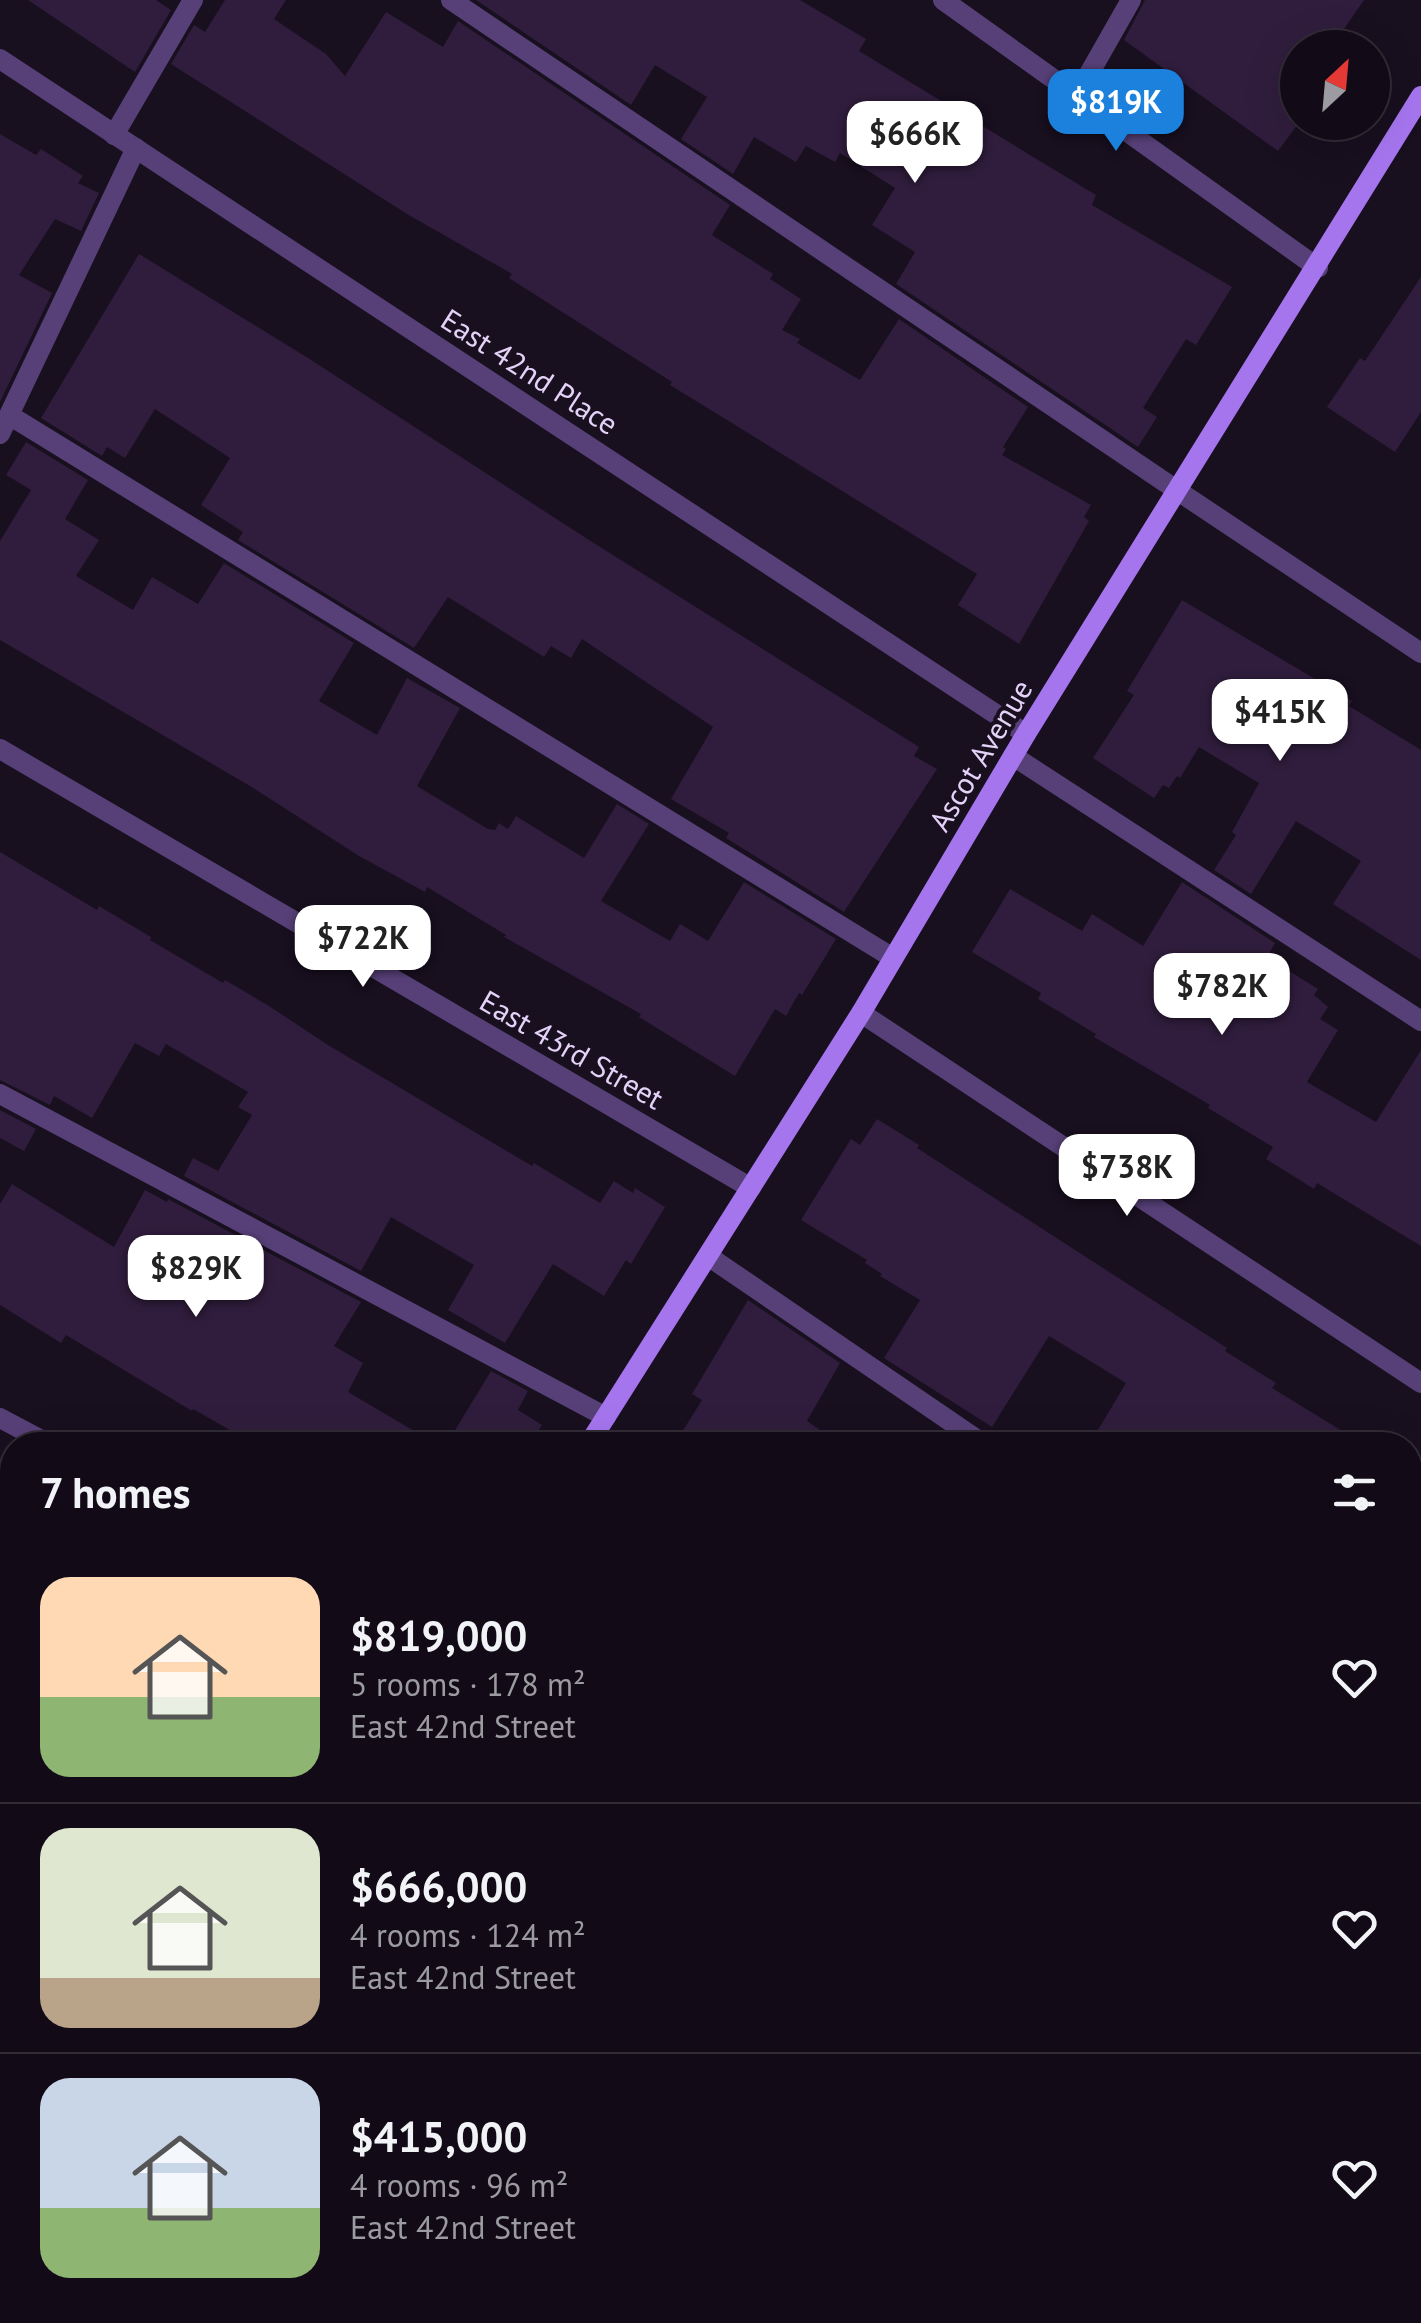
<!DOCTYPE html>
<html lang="en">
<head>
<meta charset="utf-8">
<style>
	body { margin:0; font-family:"PT Sans",sans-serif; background:#1f1924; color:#f1f3f6; height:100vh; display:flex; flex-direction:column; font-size:38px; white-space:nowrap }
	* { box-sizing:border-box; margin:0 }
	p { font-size:32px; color:#9c9ba1 }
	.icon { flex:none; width:55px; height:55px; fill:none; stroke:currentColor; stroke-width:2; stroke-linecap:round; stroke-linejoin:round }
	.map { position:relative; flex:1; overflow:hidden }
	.panel { position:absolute; left:0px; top:1432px; width:1422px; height:892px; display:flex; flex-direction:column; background:#120b17; border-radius:40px 40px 0 0; box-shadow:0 10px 40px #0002,0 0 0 2px #312b36 }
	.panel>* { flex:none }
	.needle { width:65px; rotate:26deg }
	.buttons { position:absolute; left:1280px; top:30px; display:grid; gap:20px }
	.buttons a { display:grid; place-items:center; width:110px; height:110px; border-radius:50%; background:#120b17; box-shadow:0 10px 40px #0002,0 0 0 2px #312b36; font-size:50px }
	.price { position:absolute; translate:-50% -85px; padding:0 22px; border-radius:20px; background:#fff; color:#222; font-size:32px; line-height:65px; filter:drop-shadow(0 2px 5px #0008) }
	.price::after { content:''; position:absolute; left:50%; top:60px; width:30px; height:22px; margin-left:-15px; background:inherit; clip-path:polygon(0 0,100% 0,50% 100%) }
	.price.current { background:#1b81dc; color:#fff }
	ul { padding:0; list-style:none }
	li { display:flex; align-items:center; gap:30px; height:250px; padding:0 40px }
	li+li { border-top:2px solid #312b36 }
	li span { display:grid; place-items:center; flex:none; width:280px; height:200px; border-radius:30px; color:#555 }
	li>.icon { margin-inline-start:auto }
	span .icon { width:120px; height:120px; fill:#fffc; stroke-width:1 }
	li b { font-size:42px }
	h2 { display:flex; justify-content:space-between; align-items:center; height:120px; padding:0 40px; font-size:42px }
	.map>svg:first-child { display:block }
	.building { fill:#301d3d }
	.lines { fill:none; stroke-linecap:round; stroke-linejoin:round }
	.lane { stroke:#574078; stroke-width:20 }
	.street { stroke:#574078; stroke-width:20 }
	.secondary { stroke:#a575ee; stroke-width:20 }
	.labels { text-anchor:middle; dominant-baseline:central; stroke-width:8; stroke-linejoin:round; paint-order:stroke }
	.street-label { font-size:30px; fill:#e5d2f9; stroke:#180f1f }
</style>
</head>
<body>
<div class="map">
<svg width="1421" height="2323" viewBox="0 0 1421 2323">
	<rect width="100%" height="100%" fill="#180f1f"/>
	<!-- building -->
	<path class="building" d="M28 0H156L171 10 135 72Z
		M225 0H286L274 19 326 54 345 76 386 12 443 47 458 21 730 205 712 235 773 274 770 279 801 299 782 330 800 339 797 343 860 380 899 319 1028 407 1003 447 1006 449 1002 455 1091 505 1084 517 1089 521 1019 644 958 605 977 574 670 385 672 382 509 278 512 274 407 214 171 64 194 25 205 32Z
		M476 0H800L866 39 859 51 1096 195 1092 205 1232 287 1196 345 1186 339 1143 408 1157 417 1138 447 896 284 915 252 872 225 895 188 840 153 835 162 806 146 796 162 754 137 733 174 681 139 707 97 655 65 631 105Z
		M1145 0H1364L1331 48H1298V124L1278 151 1124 40Z
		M0 134 36 155 41 149 83 176 78 183 99 193 81 231 55 219 19 275 52 293 0 402Z
		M139 254 308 358 589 540 919 747 914 756 937 769 844 912 726 838 729 833 671 799 713 727 582 639 571 658 551 646 544 657 448 597 414 648 238 540 243 532 201 505 230 458 155 409 125 458 107 447 102 456 41 418Z
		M1421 277V412L1395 452 1327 407 1360 358 1365 361Z
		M26 442 88 480 65 519 99 540 76 576 133 610 152 577 198 604 224 563 354 643 319 701 377 735 407 678 460 708 417 786 488 829 495 830 499 823 508 829 516 816 584 858 617 804 649 824 601 901 670 941 680 924 708 941 744 882 836 939 802 995 799 993 786 1016 775 1009 735 1076 639 1017 641 1014 504 937 506 935 427 887 425 892 359 856 250 786 0 640V541L31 490 6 475Z
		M1182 600 1352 701 1349 706 1421 750V960L1333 904 1361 861 1296 821 1251 894 1214 870 1236 835 1232 832 1259 783 1199 747 1180 778 1177 776 1169 788 1163 785 1154 798 1093 758 1134 695 1127 691Z
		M0 852 97 910 99 906 151 937 150 940 223 983 225 980 269 1006 328 1045 532 1166 534 1163 600 1203 614 1181 633 1193 635 1188 665 1207 631 1264 626 1260 604 1296 553 1264 505 1343 448 1310 474 1265 391 1217 361 1271 184 1176 193 1158 218 1171 252 1115 238 1107 248 1092 166 1044 159 1056 135 1043 92 1118 54 1096 50 1105 0 1080Z
		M1182 882 1275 943 1267 957 1318 989 1314 995 1328 1007 1320 1019 1338 1030 1307 1082 1376 1122 1421 1050V1246L1317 1183 1314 1189 1266 1159 1273 1147 1208 1108 1210 1105 1094 1037 1096 1034 1038 999 1041 993 972 952 1010 889 1082 931 1092 914 1143 946Z
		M0 1110 36 1129 24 1151 0 1138Z
		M877 1119 919 1145 917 1148 1227 1348 1225 1351 1276 1383 1272 1388 1365 1445H1089L1126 1383 1049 1336 992 1427 884 1358 920 1300 880 1276 882 1274 865 1263 867 1260 801 1220 851 1139 860 1145Z
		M12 1184 114 1247 145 1190 167 1202 168 1199 361 1302 334 1346 363 1363 348 1392 438 1445H256L193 1409 192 1411 66 1335 61 1343 0 1305V1204Z
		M748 1300 840 1363 807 1421 842 1445H674L702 1400 692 1394Z
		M491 1371 528 1391 518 1410 542 1425 530 1445H446Z"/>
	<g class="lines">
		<!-- lane -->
		<path class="lane" d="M451 0 1178 491
			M1077 95 1131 0
			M114 135 193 0
			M9 415 893 958
			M0 434 136 148
			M1013 756 1421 1021
			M0 1094 606 1417
			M708 1256 985 1445
			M0 1727 12 1733
			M1410 1735 1421 1743
			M1 2323 12 2298
			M619 2323 625 2312"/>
		<!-- street -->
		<path class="street" d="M943 0 1318 268
			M0 59 1026 734
			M1178 491 1421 653
			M0 749 751 1188
			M861 1013 1421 1383
			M0 1418 51 1445
			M1410 2101 1421 2109
			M90 2323 95 2312"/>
		<!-- secondary -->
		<path class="secondary" d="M588 1445 861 1013 1026 734 1421 96
			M0 2080 12 2086
			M471 2312 493 2323"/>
	</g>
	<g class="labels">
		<!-- street labels -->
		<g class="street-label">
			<text transform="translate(530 371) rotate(33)">East 42nd Place</text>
			<text transform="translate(980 755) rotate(-59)">Ascot Avenue</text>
			<text transform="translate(572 1049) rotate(30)">East 43rd Street</text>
		</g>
	</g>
</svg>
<div class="buttons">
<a><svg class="needle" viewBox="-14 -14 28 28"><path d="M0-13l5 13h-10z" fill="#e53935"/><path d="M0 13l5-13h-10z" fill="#9c9ba1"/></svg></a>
</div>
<b class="price current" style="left:1116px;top:154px">$819K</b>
<b class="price" style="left:915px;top:186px">$666K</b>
<b class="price" style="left:1280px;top:764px">$415K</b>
<b class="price" style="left:363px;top:990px">$722K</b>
<b class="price" style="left:1222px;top:1038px">$782K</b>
<b class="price" style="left:1127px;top:1219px">$738K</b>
<b class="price" style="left:196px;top:1320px">$829K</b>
<section class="panel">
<h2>7 homes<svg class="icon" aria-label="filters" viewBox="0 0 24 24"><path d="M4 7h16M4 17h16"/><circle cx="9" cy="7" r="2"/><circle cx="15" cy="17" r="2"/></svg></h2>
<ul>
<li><span style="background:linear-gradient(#ffd9b3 60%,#8fb573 0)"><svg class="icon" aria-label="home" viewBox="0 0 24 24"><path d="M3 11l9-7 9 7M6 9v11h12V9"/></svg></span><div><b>$819,000</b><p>5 rooms · 178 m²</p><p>East 42nd Street</p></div><svg class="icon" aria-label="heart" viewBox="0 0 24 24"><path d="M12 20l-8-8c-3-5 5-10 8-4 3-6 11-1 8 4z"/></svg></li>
<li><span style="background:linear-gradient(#dfe7d0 75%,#b9a48a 0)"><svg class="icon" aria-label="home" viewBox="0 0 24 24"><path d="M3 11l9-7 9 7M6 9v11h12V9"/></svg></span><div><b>$666,000</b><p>4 rooms · 124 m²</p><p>East 42nd Street</p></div><svg class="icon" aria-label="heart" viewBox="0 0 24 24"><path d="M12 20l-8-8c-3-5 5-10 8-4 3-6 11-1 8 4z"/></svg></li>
<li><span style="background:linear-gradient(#c9d6e8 65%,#8fb573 0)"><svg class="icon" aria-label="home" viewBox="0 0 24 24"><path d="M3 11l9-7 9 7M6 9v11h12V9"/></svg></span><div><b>$415,000</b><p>4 rooms · 96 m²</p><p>East 42nd Street</p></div><svg class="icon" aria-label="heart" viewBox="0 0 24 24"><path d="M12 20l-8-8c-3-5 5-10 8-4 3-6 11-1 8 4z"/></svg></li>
</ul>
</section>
</div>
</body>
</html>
